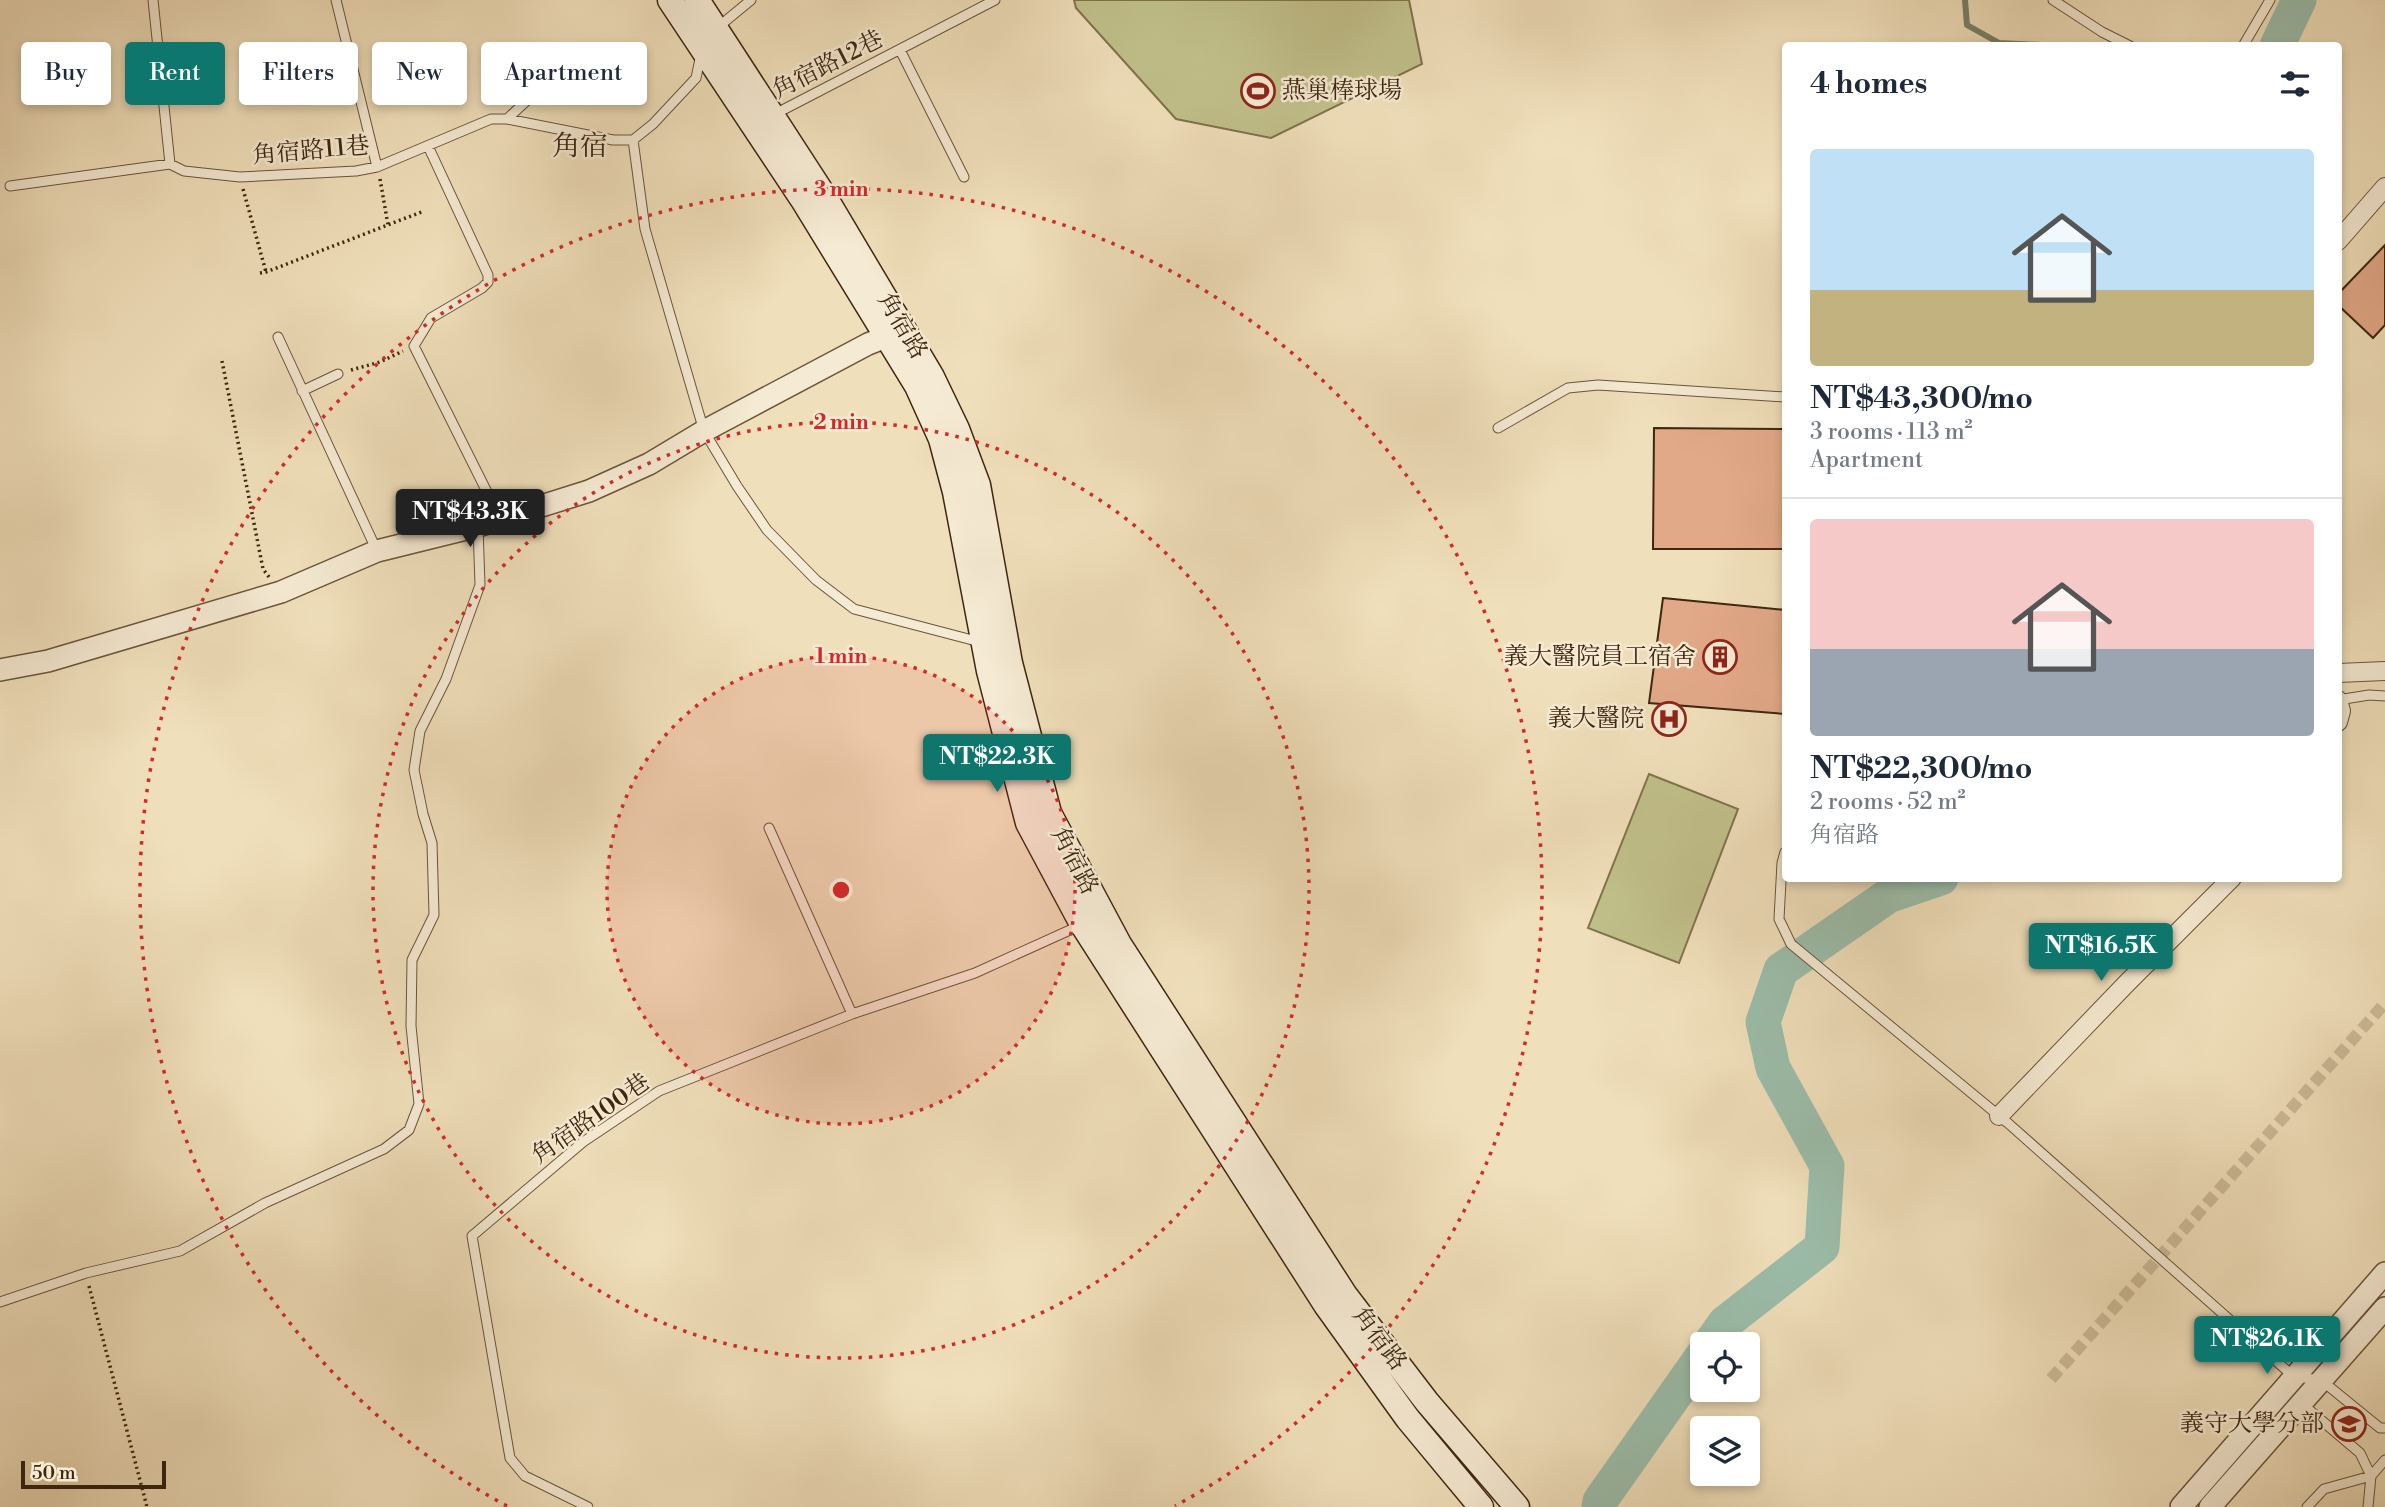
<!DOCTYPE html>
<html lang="en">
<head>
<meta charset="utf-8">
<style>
	body { margin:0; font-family:"Libre Bodoni","Noto Serif TC",serif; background:#f2f2f3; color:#1f2937; height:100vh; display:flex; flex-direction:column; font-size:26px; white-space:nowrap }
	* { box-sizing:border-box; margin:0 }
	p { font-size:23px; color:#747a83 }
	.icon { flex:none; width:38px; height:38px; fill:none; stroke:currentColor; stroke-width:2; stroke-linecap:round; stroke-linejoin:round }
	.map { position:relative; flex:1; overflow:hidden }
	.panel { position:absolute; left:1782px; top:42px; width:560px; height:840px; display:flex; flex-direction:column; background:#fff; border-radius:7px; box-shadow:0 4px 10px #0003 }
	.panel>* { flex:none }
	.top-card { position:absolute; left:21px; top:42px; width:665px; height:63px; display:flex; gap:14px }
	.controls { position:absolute; left:1690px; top:1332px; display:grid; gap:14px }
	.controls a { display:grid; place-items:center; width:70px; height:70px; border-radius:7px; background:#fff; box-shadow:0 4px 10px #0003; font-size:35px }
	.scale { position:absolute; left:21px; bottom:18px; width:145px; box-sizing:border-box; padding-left:7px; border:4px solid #3e260f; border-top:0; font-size:19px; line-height:24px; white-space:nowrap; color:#3e260f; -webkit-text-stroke:5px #f5ead3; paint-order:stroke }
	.price { position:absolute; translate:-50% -60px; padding:0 16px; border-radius:7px; background:#0f766e; color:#fff; font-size:23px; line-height:46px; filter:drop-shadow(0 2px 4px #0008) }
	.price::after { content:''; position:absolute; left:50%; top:42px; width:21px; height:16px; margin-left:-10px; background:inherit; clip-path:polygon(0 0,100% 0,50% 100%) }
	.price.active { background:#222; color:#fff }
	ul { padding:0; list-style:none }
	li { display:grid; align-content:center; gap:14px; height:371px; padding:0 28px }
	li+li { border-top:2px solid #e0e1e3 }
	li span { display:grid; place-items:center; height:217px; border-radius:7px; color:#555 }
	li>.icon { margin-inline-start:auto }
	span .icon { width:126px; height:126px; fill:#fffc; stroke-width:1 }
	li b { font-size:30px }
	h2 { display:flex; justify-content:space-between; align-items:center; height:84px; padding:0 28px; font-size:30px }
	.tag { padding:0 24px; border-radius:7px; background:#fff; box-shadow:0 4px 10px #0003; font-size:24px; line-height:63px }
	.tag.active { background:#0f766e; color:#fff }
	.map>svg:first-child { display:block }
	.green { fill:#c1c08b; stroke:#80734d; stroke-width:2 }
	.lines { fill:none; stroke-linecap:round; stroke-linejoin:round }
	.stream { stroke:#76816c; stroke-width:6 }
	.river { stroke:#9bbdaa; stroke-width:35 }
	.building { fill:#e2a988; stroke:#3e260f; stroke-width:2 }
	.pedestrian-tunnel { stroke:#ccba99; stroke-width:12; stroke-dasharray:12 6; stroke-linecap:butt }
	.service-casing { stroke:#6a543a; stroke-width:11 }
	.minor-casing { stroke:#6a543a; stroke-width:20 }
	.tertiary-casing { stroke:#6a543a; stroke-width:24 }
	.secondary-casing { stroke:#3e260f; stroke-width:27 }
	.path { stroke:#3e260f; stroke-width:3.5; stroke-dasharray:2 3.5; stroke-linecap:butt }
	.service { stroke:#f5ead3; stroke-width:9 }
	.minor { stroke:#f5ead3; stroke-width:18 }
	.tertiary { stroke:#f5ead3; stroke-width:21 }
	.secondary { stroke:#f5ead3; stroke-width:24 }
	.ring { fill:none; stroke:#d62828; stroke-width:3.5; stroke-dasharray:3.5 7 }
	.labels { text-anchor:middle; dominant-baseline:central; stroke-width:5; stroke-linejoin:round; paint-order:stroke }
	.street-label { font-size:24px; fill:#3e260f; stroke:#f5ead3 }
	.poi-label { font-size:24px; fill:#3e260f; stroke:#f5ead3; text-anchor:end }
	.quarter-label { font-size:28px; fill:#3e260f; stroke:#f5ead3 }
	.centre { fill:#d62828; stroke:#f5ead3; stroke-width:3.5 }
	.ring-label { font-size:21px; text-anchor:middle; font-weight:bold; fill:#d62828; stroke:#f5ead3; stroke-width:5; stroke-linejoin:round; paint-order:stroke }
</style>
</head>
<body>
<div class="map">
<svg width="2385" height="1507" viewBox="0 0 2385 1507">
	<rect width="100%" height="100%" fill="#f0dfbb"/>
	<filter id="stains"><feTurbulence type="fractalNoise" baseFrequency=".00286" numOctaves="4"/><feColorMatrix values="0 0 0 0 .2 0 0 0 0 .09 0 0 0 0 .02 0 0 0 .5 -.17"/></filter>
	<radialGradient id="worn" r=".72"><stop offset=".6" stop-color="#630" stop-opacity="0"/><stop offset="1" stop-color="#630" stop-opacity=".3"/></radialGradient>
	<!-- green -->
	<path class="green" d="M1074 0H1409L1422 64 1271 138 1176 119 1076 8Z
		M1649 774 1738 809 1679 963 1588 928Z"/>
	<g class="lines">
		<!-- stream -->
		<path class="stream" d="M1965 0 1967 25 1999 43 2062 46"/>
		<!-- river -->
		<path class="river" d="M2277 46 2299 0
			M1710 1344 1725 1323 1822 1247 1827 1166 1773 1068 1763 1022 1781 970 1888 896 1941 878
			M1599 1507 1600 1501 1703 1355"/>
	</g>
	<!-- building -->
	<path class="building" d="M2385 245V325L2373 338 2338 305V294Z
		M1654 428 1785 429V549H1653Z
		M1663 598 1785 610V714L1649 703Z"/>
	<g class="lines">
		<!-- pedestrian-tunnel -->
		<path class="pedestrian-tunnel" d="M2051 1379 2385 1003"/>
		<!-- service casing -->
		<g class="service-casing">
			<path id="service" d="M153 0 170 164
				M336 0 377 167
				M2053 0 2102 32 2130 46
				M717 28 751 0
				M2243 46 2270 0
				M900 50 964 177
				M773 115 995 0
				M507 119 549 80 578 49
				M633 140 645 229 704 431 737 486 767 530 816 580 854 609 980 642
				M428 146 488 275V282L482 288 431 318 414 346 500 518
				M10 186 170 164 184 171 240 177 356 171 377 167 491 119H507L613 140H633L653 124 696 78 701 54
				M278 337 377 551
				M302 391 338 374
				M1498 428 1568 388 1598 385 1785 397
				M2338 700 2369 695 2385 696
				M769 828 852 1014
				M1785 852 1782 863 1779 919 1791 944 2009 1124 2293 1376
				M0 1302 86 1273 180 1251 265 1203 384 1149 409 1130 419 1104 411 1026 412 960 434 915 432 843 423 814 414 770 420 731 446 679 480 585 478 527
				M2296 1377 2321 1380 2380 1428H2385
				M2301 1403 2360 1453 2371 1476 2368 1507
				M588 1507 525 1476 510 1458 472 1236 583 1142 659 1091 852 1014 975 973 1081 925
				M2307 1507 2324 1489 2371 1476 2385 1460"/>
		</g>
		<!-- minor casing -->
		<g class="minor-casing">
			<path id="minor" d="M2338 241 2385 187
				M2338 673 2385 671
				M2338 700 2341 711 2338 722
				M1999 1116 2126 984 2232 878"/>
		</g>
		<!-- tertiary casing -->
		<g class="tertiary-casing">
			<path id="tertiary" d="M0 670 48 661 281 592 377 551 478 526 589 491 649 464 704 431 868 344 901 331
				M2181 1507 2385 1273
				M2210 1507 2385 1308"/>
		</g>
		<!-- secondary casing -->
		<g class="secondary-casing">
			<path id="secondary" d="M670 0 803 200 917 386 941 439 955 492 989 671 1028 823 1082 924 1326 1305 1408 1419 1481 1507
				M697 0 823 194 932 377 957 429 978 485 1010 663 1049 813 1119 944 1345 1295 1427 1402 1517 1507"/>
		</g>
		<!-- path -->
		<path class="path" d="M380 179 388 225
			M243 189 266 272
			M260 273 266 272 424 211
			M222 361 263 569 269 577
			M351 370 380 362 403 351
			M89 1286 147 1507"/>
		<!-- service -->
		<use href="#service" class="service"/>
		<!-- minor -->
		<use href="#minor" class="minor"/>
		<!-- tertiary -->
		<use href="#tertiary" class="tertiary"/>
		<!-- secondary -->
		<use href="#secondary" class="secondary"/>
	</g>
	<!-- distance rings -->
	<circle cx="841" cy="890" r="234" fill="#d62828" fill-opacity=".12"/>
	<g class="ring">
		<circle cx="841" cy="890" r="234"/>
		<circle cx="841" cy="890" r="468"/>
		<path d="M507 1506A701 701 0 1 1 1175 1506"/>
	</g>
	<!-- icons -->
	<defs>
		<g id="stadium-ring" transform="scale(1.75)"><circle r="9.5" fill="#f5ead3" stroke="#8f2418" stroke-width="1.5"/><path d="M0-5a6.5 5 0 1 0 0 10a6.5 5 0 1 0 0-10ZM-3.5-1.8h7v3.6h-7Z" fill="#8f2418"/></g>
		<g id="building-ring" transform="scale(1.75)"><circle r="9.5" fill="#f5ead3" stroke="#8f2418" stroke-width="1.5"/><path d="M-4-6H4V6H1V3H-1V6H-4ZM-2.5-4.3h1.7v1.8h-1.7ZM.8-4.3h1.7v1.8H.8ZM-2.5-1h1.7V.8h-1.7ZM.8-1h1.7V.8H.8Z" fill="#8f2418"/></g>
		<g id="hospital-ring" transform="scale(1.75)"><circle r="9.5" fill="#f5ead3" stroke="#8f2418" stroke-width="1.5"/><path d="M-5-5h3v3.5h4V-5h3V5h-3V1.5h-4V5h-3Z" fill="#8f2418"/></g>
		<g id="university-ring" transform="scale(1.75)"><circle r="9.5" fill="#f5ead3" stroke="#8f2418" stroke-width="1.5"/><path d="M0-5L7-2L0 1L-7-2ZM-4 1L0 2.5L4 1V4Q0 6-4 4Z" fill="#8f2418"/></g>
	</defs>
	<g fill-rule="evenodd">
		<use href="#stadium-ring" x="1258" y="91"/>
		<use href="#building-ring" x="1720" y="657"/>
		<use href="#hospital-ring" x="1669" y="719"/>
		<use href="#university-ring" x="2349" y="1424"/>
	</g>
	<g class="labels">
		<!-- street labels -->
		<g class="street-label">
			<text transform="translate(828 65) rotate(-27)">角宿路12巷</text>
			<text transform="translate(311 151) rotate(-5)">角宿路11巷</text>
			<text transform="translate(902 326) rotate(59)">角宿路</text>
			<text transform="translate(1074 861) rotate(62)">角宿路</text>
			<text transform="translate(591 1119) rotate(-35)">角宿路100巷</text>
			<text transform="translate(1379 1339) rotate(53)">角宿路</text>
		</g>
		<!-- poi labels -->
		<g class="poi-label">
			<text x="1282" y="91" text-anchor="start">燕巢棒球場</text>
			<text x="1696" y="657">義大醫院員工宿舍</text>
			<text x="1644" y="719">義大醫院</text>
			<text x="2324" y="1424">義守大學分部</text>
		</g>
		<!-- quarter labels -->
		<g class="quarter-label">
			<text x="580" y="146">角宿</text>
		</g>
	</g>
	<circle cx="841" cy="890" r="10" class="centre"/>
	<g class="ring-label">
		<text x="841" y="196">3 min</text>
		<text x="841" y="429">2 min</text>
		<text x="841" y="663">1 min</text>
	</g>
	<rect width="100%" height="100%" filter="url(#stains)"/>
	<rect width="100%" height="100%" fill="url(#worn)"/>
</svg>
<div class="controls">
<a><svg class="icon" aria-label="locate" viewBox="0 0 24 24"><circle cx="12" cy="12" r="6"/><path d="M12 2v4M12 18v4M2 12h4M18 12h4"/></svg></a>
<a><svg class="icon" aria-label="layers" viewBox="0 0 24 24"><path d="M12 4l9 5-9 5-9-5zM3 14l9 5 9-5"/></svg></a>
</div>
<div class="scale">50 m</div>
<b class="price active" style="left:470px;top:549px">NT$43.3K</b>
<b class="price" style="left:997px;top:794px">NT$22.3K</b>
<b class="price" style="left:2101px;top:983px">NT$16.5K</b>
<b class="price" style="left:2267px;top:1376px">NT$26.1K</b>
<div class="top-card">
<a class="tag">Buy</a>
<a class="tag active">Rent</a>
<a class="tag">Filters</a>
<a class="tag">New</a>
<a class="tag">Apartment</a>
</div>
<section class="panel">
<h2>4 homes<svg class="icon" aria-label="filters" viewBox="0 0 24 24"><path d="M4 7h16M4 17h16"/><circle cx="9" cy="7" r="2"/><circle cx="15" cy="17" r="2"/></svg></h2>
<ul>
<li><span style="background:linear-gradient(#bfe0f5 65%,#c2b280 0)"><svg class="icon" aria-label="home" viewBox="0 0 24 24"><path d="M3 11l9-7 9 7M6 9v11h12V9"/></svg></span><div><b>NT$43,300/mo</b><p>3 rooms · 113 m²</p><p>Apartment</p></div></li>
<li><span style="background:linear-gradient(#f6c9c9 60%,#9aa5b1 0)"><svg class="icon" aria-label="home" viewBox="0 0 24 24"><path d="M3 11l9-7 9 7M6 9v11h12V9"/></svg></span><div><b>NT$22,300/mo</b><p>2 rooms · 52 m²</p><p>角宿路</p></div></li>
</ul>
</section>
</div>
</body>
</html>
